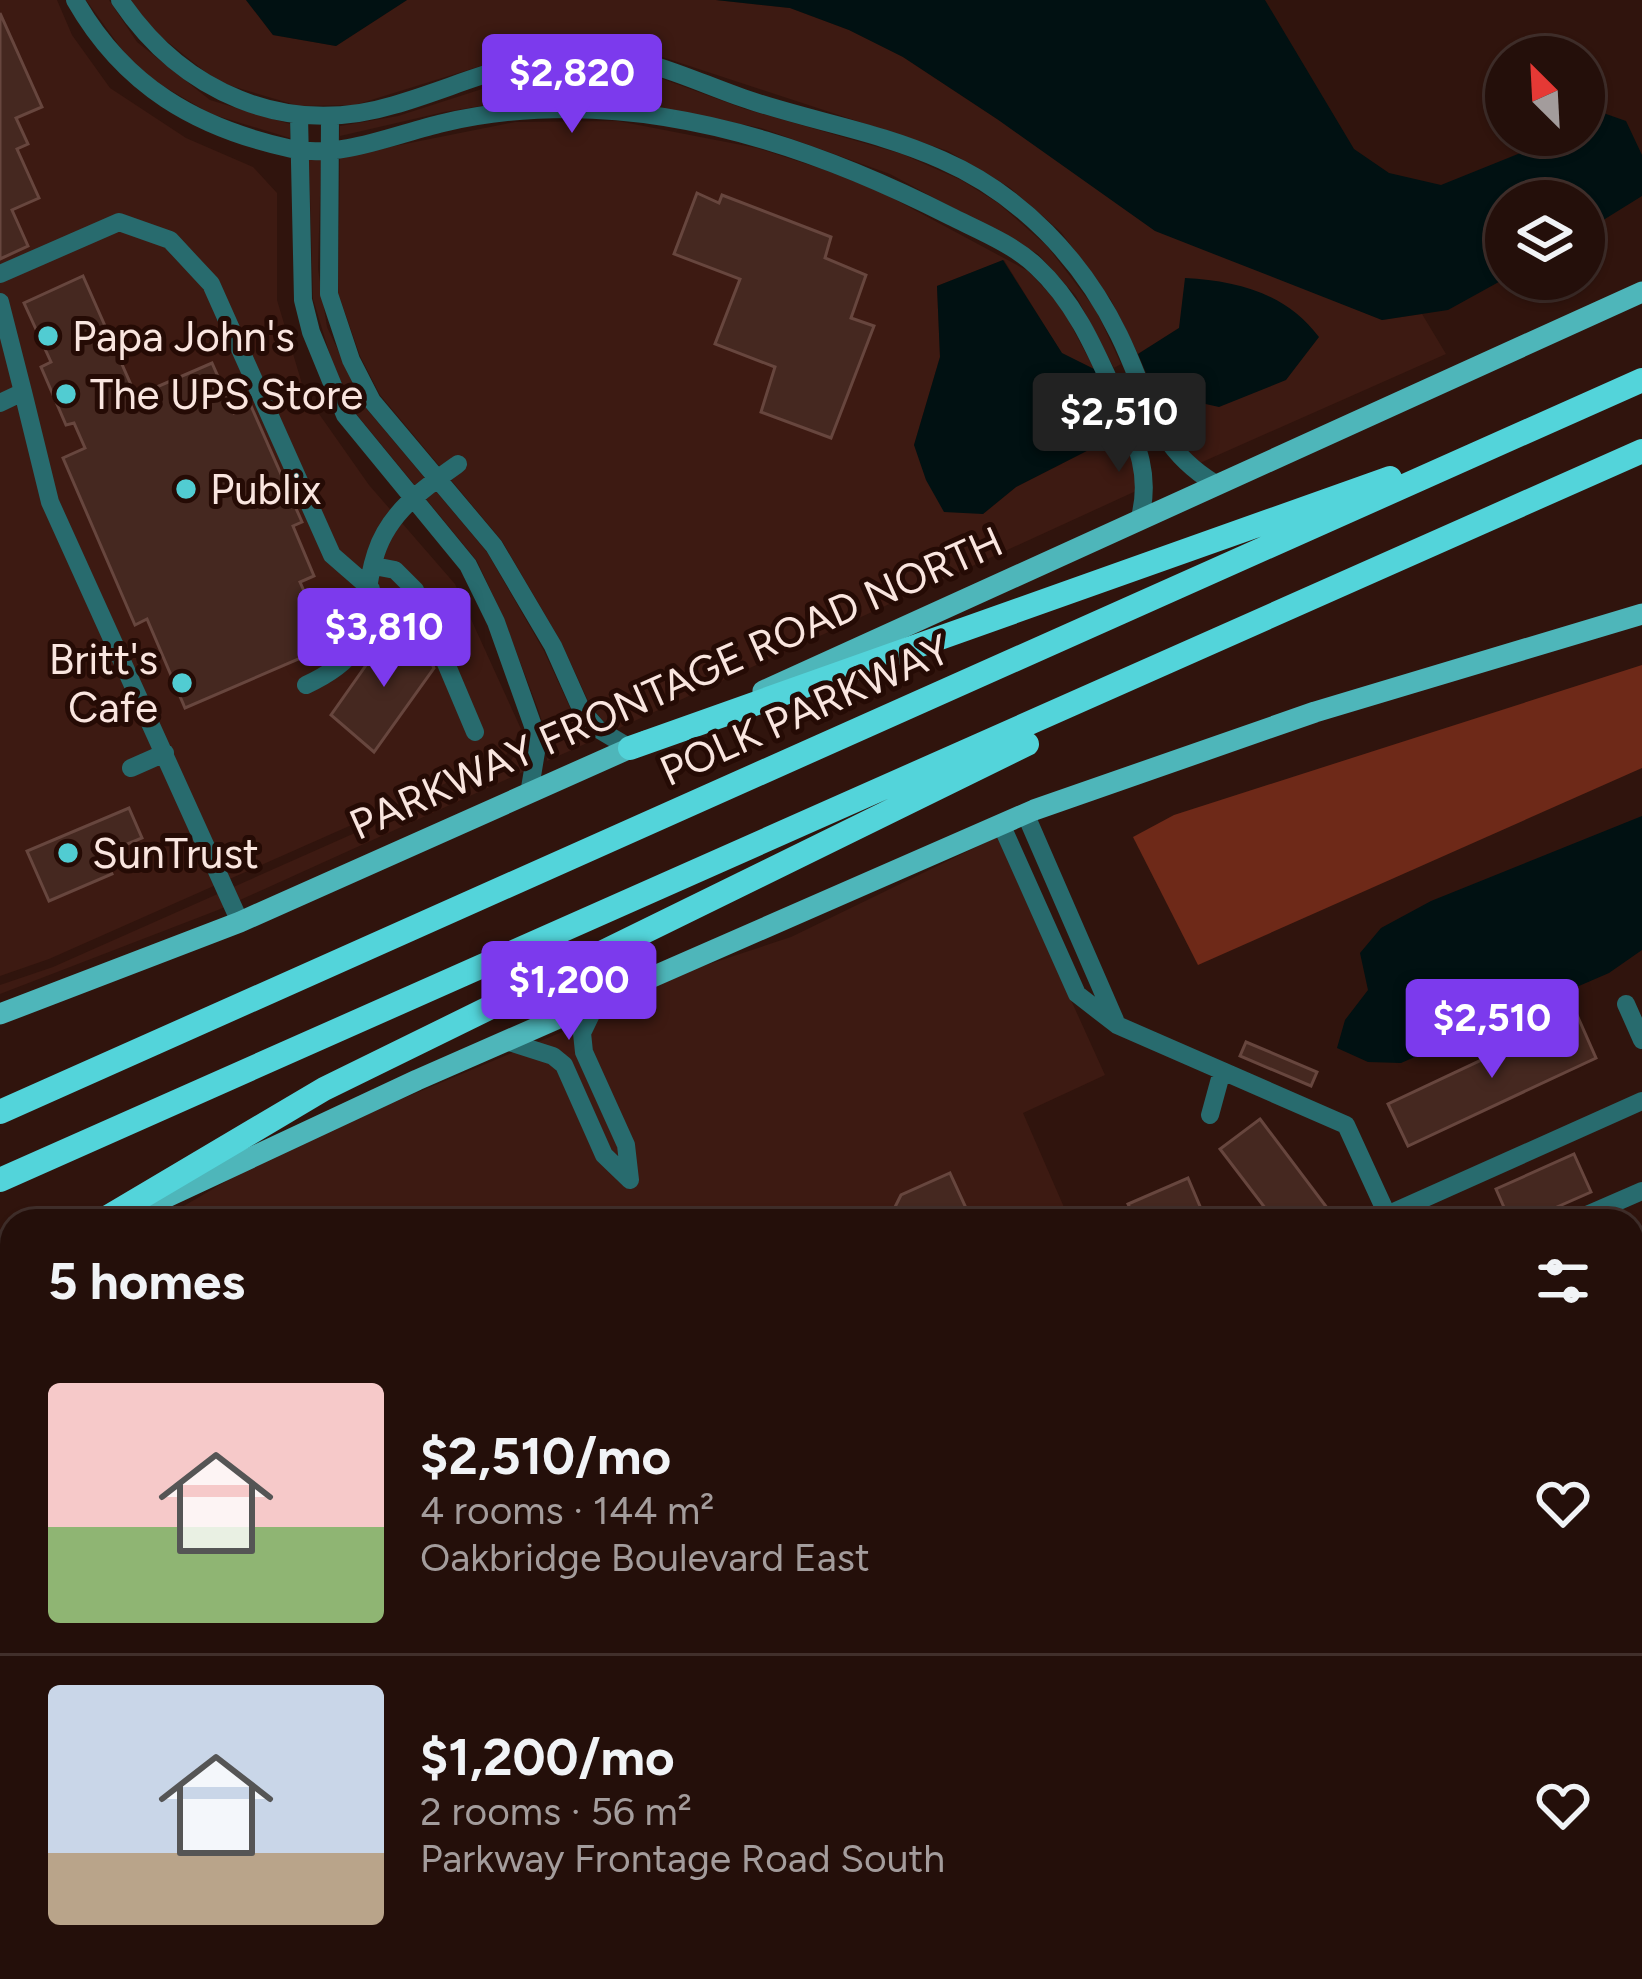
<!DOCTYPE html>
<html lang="en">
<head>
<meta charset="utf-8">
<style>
	body { margin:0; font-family:Figtree,sans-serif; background:#301d18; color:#f1f3f6; height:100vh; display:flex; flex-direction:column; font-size:45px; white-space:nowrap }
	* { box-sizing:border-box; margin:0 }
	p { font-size:39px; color:#a39c9c }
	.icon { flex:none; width:66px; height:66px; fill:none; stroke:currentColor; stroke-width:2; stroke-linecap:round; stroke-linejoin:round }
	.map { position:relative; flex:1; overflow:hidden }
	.sheet { position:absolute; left:0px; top:1209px; width:1644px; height:771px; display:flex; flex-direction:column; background:#240f0a; border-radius:36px 36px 0 0; box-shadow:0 3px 9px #0004,0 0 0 3px #412f2b }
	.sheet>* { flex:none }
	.needle { width:78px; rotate:336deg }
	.buttons { position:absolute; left:1485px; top:36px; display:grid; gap:24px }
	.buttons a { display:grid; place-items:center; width:120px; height:120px; border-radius:50%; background:#240f0a; box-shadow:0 3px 9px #0004,0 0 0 3px #412f2b; font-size:60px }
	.price { position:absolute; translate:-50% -102px; padding:0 27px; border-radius:12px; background:#7c3aed; color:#fff; font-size:39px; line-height:78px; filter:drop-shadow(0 3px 6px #0008) }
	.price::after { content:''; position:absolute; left:50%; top:72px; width:36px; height:27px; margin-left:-18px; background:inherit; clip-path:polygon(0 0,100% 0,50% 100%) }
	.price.active { background:#222; color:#fff }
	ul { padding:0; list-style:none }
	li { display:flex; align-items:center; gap:36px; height:300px; padding:0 48px }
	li+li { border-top:3px solid #412f2b }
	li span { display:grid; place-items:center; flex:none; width:336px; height:240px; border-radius:12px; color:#555 }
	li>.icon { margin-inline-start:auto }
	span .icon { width:144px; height:144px; fill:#fffc; stroke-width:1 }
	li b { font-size:51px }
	h2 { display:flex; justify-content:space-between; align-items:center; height:144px; padding:0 48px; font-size:51px }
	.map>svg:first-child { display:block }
	.built { fill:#3d1a12 }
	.green { fill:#6e2918 }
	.water { fill:#011112 }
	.building { fill:#452820; stroke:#67463e; stroke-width:3 }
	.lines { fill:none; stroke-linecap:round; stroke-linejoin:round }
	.minor { stroke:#286b6e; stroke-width:18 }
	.major { stroke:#4eb6ba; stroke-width:21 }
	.highway { stroke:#53d4da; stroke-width:24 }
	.poi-dot { fill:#51ccd2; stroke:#250b05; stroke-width:4.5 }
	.labels { text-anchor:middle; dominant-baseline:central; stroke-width:10; stroke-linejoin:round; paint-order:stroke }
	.poi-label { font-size:42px; fill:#f9e5df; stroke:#250b05; text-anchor:start }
	.street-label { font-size:42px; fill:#f9e5df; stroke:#250b05 }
</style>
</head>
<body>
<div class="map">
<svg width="1642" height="1979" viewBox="0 0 1642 1979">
	<rect width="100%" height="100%" fill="#30140d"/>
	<!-- built -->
	<path class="built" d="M0 0H57L72 35 110 88 186 138 253 167 277 193V300L305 394 369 485 455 584 521 729 505 757 49 959 0 976Z
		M86 0H109L137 42 210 100 290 124V138L211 114 163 86 133 65Z
		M131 0H246L273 35 336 46 407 0H716L790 8 849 30 903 57 997 119 1290 282 1382 320 1422 314 1446 354 1200 463 1176 442 1163 413 1201 403 1179 328 1138 354 1111 300 1061 232 1009 187 948 151 656 55 598 45 539 48 355 105 299 106 218 82 150 28Z
		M571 65 652 75 745 109 902 154 961 180 998 203 1047 246 1096 310 1121 364 1114 368 1076 296 1038 254 890 174 761 128 618 100 564 99 511 101 444 112 340 136V126L398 116 544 69Z
		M618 121 757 148 825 170 883 193 1028 271 1061 306 1094 369 1062 354 1004 260 937 286 940 357 914 445 983 514 1016 487 1122 433 1136 470V491L617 729 603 721 590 705 561 642 502 541 380 395 360 356 338 293 340 157 515 122Z
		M321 159 318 269 327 327 365 407 487 552 544 651 573 714 596 739 547 761V737L539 712 504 619 477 561 353 410 333 365 313 299 309 160Z
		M527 736 525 771 218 910 0 994V985L53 967 508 765Z
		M997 837 1105 1075 1023 1113 1070 1221H158L242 1172 392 1103 569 1029 567 1024 685 972 791 937Z"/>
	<!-- green -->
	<path class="green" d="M1642 665V768L1198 965 1133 837 1174 815Z"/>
	<!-- water -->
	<path class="water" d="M246 0H407L336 46 273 35Z
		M716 0H1265L1354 149 1389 173 1441 185 1565 135H1584V120L1592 109 1626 121 1642 155V196L1584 232V201H1506V278L1448 310 1382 320 1155 231 997 119 903 57 849 30 790 8Z
		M1003 260 1062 353 1094 369 1122 433 1016 487 983 514 944 512 926 480 914 445 940 357 937 286Z
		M1185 278C1238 281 1286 293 1319 337L1286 380 1219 407 1201 403 1163 413 1138 354 1179 328Z
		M1642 816V950L1609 973 1401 1063 1368 1062 1337 1048 1345 1020 1368 990 1360 953 1381 928 1431 901Z
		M503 1968H645L632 1979H521Z"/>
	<!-- building -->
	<path class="building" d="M0 13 42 107 16 118 28 144 17 149 39 198 12 210 28 246 0 259Z
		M697 193 719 203 722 195 831 237 825 258 866 275 851 318 874 326 831 438 761 412 775 367 715 344 740 279 674 254Z
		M83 276 136 396 212 363 234 413 251 406 302 522 293 526 314 576 300 582 320 627 329 623 338 642 185 708 147 619 135 625 63 458 85 448 74 423 66 425 41 367 51 362 24 303Z
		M393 627 429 658 434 668 374 752 331 715Z
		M129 808 142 838 103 854 112 874 49 901 27 851Z
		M1577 1015 1596 1058 1408 1146 1388 1104Z
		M1246 1042 1317 1072 1311 1086 1240 1056Z
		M1260 1119 1337 1221H1275L1220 1149Z
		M1574 1154 1591 1192 1525 1221H1510L1496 1189Z
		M950 1173 972 1221H888L901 1195Z
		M1188 1178 1202 1211 1180 1221H1136L1128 1204Z"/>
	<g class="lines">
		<!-- minor -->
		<path class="minor" d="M75 0C124 86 196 128 292 149 340 159 396 134 443 123 484 113 527 109 569 109 703 110 832 156 950 216 978 230 1013 244 1036 266 1075 302 1095 349 1116 396 1134 438 1152 471 1140 517
			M120 0C182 92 285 138 394 105 460 86 525 52 595 55 648 57 694 81 743 98 809 121 878 131 942 160 1020 194 1082 259 1119 335 1149 396 1152 445 1214 483
			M299 116 303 300 311 332 345 415 468 565 496 622 538 740 529 794
			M330 116 329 294 351 360 372 401 494 546 553 646 582 711 598 729 630 748
			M0 274 119 222 170 240 211 284 332 555 371 589
			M0 302 23 392 0 403
			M23 392 50 502 240 922
			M374 566 395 570 415 590 475 732
			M306 685C385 648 354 619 376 553 389 512 424 488 458 464
			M131 768 165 753
			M1025 813 1115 1020
			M1001 824 1077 994 1117 1025 1346 1125 1390 1221
			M598 1000 582 1033 584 1052 626 1145 630 1180
			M1626 1004 1642 1040
			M506 1041 553 1056 564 1065 604 1155 630 1180
			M1210 1115 1222 1071
			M1387 1215 1642 1101
			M1573 1221 1642 1191"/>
		<!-- major -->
		<path class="major" d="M763 691 1642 292
			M0 1014 240 922 646 741
			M139 1210 417 1080 1034 810 1315 712 1642 614
			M0 1285 12 1278"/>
		<!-- highway -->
		<path class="highway" d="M630 748 1390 478
			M0 1112 1642 380
			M0 1180 1642 451
			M101 1221 324 1089 1027 744"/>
	</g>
	<!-- markers -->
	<g class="poi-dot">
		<circle cx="48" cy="336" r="12"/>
		<circle cx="66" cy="394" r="12"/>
		<circle cx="186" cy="489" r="12"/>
		<circle cx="182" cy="683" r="12"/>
		<circle cx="68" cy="853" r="12"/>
	</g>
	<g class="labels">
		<!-- poi labels -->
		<g class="poi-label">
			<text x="72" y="336">Papa John's</text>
			<text x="90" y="394">The UPS Store</text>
			<text x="210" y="489">Publix</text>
			<text x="158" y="659" text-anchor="end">Britt's<tspan x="158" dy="48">Cafe</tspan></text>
			<text x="92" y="853">SunTrust</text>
		</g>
		<!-- street labels -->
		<g class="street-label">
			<text transform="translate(676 683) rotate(-24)">PARKWAY FRONTAGE ROAD NORTH</text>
			<text transform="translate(805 710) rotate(-24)">POLK PARKWAY</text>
		</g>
	</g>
</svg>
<div class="buttons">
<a><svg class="needle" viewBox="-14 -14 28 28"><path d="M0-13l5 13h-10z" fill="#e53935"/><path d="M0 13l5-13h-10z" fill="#a39c9c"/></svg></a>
<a><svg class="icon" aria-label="layers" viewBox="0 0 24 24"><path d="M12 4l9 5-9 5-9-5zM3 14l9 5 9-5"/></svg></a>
</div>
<b class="price" style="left:572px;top:136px">$2,820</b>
<b class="price active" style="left:1119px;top:475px">$2,510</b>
<b class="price" style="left:384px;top:690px">$3,810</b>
<b class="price" style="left:569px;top:1043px">$1,200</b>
<b class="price" style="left:1492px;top:1081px">$2,510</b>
<section class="sheet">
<h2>5 homes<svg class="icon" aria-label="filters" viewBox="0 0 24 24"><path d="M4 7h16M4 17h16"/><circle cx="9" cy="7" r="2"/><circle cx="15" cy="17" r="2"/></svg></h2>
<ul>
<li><span style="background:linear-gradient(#f6c9c9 60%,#8fb573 0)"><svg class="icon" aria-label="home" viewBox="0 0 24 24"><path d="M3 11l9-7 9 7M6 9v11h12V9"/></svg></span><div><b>$2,510/mo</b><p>4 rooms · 144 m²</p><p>Oakbridge Boulevard East</p></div><svg class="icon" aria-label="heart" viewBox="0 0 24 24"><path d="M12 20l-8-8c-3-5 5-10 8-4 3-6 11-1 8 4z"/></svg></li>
<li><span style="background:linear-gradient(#c9d6e8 70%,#b9a48a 0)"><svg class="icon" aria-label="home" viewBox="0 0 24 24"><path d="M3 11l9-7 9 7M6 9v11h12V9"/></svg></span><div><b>$1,200/mo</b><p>2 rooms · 56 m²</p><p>Parkway Frontage Road South</p></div><svg class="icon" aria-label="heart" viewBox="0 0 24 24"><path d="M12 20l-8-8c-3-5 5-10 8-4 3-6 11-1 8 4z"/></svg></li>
</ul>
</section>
</div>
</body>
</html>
